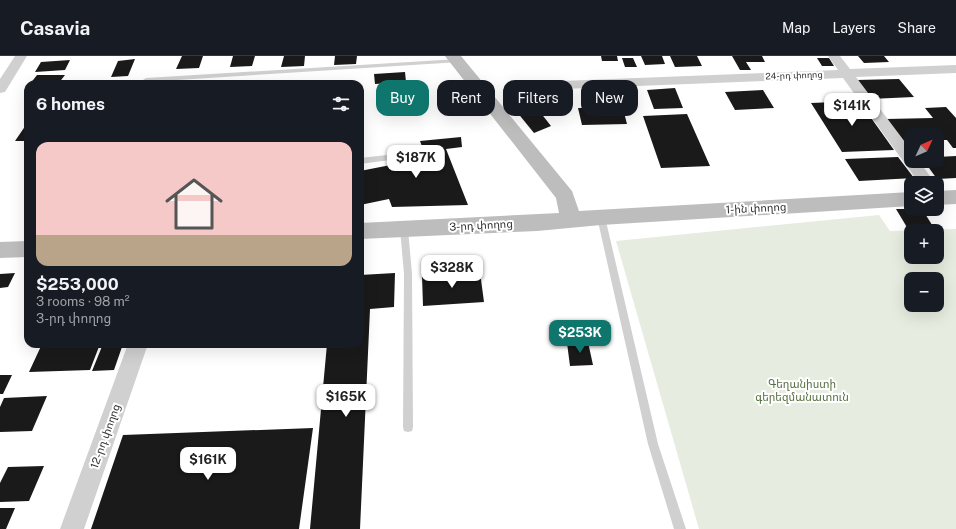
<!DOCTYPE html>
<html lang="en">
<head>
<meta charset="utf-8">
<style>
	body { margin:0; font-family:"Public Sans","Noto Sans Armenian",sans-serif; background:#242831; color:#f1f3f6; height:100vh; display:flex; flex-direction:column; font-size:15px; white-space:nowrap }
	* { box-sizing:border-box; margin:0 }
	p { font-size:13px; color:#9ea1a6 }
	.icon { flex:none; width:22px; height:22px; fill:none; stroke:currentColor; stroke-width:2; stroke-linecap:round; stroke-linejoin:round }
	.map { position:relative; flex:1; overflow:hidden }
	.panel { position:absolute; left:24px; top:24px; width:340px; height:268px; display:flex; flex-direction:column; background:#171b24; border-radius:12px; box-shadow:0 4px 16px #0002 }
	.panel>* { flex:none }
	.banner { position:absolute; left:376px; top:24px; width:380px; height:36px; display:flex; gap:8px }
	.needle { width:26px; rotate:46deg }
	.controls { position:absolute; left:904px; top:72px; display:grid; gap:8px }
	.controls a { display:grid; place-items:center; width:40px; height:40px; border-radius:8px; background:#171b24; box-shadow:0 4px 16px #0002; font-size:20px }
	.price { position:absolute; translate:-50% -34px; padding:0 9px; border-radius:8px; background:#fff; color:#222; font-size:13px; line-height:26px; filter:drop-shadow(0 1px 2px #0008) }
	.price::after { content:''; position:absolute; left:50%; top:24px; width:12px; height:9px; margin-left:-6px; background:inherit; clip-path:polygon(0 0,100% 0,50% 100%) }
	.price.current { background:#0f766e; color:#fff }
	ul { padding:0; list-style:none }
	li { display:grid; align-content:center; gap:8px; height:212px; padding:0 12px }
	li+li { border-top:1px solid #363941 }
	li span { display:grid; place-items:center; height:124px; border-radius:12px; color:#555 }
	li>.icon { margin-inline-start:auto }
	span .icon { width:72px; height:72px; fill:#fffc; stroke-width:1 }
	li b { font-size:17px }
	h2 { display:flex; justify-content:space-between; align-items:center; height:48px; padding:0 12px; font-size:17px }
	.tag { padding:0 14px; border-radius:12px; background:#171b24; box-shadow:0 4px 16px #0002; font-size:14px; line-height:36px }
	.tag.current { background:#0f766e; color:#fff }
	header { display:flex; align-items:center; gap:24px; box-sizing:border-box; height:56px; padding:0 20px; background:#171b24; border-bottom:1px solid #363941 }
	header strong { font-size:19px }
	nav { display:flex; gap:22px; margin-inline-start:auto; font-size:14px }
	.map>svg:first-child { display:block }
	.green { fill:#e6ecdf; fill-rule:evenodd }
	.building { fill:#1a1a1a }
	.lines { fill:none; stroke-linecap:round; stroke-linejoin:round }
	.service { fill:#d0d0d0; fill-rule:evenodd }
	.minor { fill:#d0d0d0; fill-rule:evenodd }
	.secondary { fill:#bdbdbd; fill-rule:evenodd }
	.labels { text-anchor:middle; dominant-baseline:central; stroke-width:4; stroke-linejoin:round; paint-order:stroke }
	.far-street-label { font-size:9px; fill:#333; stroke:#fff }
	.street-label { font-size:11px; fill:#333; stroke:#fff }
	.park-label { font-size:11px; fill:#56703f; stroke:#fff }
</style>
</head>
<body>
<header>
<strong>Casavia</strong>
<nav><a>Map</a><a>Layers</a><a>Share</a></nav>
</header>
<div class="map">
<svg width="956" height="473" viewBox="0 0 956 473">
	<rect width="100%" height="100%" fill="#fff"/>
	<!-- green -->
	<path class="green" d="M879 159 890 175 956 173V473H699L616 185ZM911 175H937V201H911ZM911 223H937V249H911Z"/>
	<!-- building -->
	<path class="building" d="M182 0H203L199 12 176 13Z
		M233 0H255L252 10 230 11Z
		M284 0H305L304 10 281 11Z
		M335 0H357L356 8 334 9Z
		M601 0H617L618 5H602Z
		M641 0H662L665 8 645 9Z
		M670 0H697L702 10 675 11Z
		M732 0H762L765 6H746L751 14H740Z
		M858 0H884L889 6 864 7Z
		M622 2H633L637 11H625Z
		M817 2H829L834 10H822Z
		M135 3 128 20 111 21 118 5Z
		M70 4 65 14 35 16 41 6Z
		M405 16 406 26 375 28 374 18Z
		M37 19H65L58 28H30Z
		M899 23 914 41 870 43 856 24Z
		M675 32 683 52 654 53 647 34Z
		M763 34 774 52 735 54 725 36Z
		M546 38 552 53 540 56 551 70 534 77 504 40Z
		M587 45H621L627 68 582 69 578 52H588Z
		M859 45 894 94 842 96 811 47Z
		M946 51 956 62V92H953L947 84H937V79H911V85H902L886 63 933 62 925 52Z
		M687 58 710 110 661 112 643 60Z
		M28 66V85H15Z
		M461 81 462 91 446 93 468 149 392 151 389 143 360 149V115L406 106 401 97 424 96 420 85Z
		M956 100V122L937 123 924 105H937V101Z
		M898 101 914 122 859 125 845 103Z
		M896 153H922L934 172 908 173Z
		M480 216 484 246 423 250 422 220Z
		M15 217 8 231 0 232V218Z
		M395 217 394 251 370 253 360 473H310L327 288H360V219Z
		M588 286 593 309 570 310 567 287Z
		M42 288H100L90 314 29 316Z
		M103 288H123L114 314 92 315Z
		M0 319H12L3 338H0Z
		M47 340 32 375 0 376V351L4 342Z
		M313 372 299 473H91L123 379Z
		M44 410 29 445 0 446V427L8 411Z
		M0 452H15L6 473H0Z"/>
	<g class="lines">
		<!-- service -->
		<path class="service" d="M458 3 461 5 460 6 146 26 143 24 146 22Z
			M387 99 391 102 390 104 360 108V102Z
			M601 158 605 161 658 388 686 473H674L648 388 597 161Z
			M404 170 408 173 412 218 413 371 412 375 408 376 404 375 403 371 404 218 400 173Z"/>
		<!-- minor -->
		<path class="minor" d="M15 0H27L5 36 0 37V23Z
			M828 0H840L850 13 956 9V17L856 21 911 94V105H919L935 127H919L843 22 511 35 506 34 504 31 506 28 511 27 838 14Z
			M128 288H148L84 473H60Z"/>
		<!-- secondary -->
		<path class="secondary" d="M445 0H461L572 135 579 155 911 136V150L601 169 537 175 360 183V167L559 157 556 142Z
			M956 134V148L937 149V135Z
			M28 185V201L0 202V186Z"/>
	</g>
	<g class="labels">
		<!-- far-street labels -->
		<g class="far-street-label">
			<text transform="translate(794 19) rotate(-2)">24-րդ փողոց</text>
		</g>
		<!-- street labels -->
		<g class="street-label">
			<text transform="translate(756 152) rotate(-3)">1-ին փողոց</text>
			<text transform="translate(481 169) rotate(-3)">3-րդ փողոց</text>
			<text transform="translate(105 380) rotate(-70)">12-րդ փողոց</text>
		</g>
		<!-- park labels -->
		<g class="park-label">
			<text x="802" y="328">Գեղանիստի<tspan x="802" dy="13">գերեզմանատուն</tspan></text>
		</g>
	</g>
</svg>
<div class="controls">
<a><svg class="needle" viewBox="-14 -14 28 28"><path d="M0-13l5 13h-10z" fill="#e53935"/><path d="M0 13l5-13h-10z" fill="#9ea1a6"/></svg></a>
<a><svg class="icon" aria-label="layers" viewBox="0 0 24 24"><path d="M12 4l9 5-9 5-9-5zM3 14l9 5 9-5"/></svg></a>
<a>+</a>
<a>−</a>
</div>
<b class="price" style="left:852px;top:71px">$141K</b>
<b class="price" style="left:416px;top:123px">$187K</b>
<b class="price" style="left:452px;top:233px">$328K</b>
<b class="price current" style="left:580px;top:298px">$253K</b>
<b class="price" style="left:346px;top:362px">$165K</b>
<b class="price" style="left:208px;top:425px">$161K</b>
<div class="banner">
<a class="tag current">Buy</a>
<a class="tag">Rent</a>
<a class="tag">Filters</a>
<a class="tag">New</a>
</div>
<section class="panel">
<h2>6 homes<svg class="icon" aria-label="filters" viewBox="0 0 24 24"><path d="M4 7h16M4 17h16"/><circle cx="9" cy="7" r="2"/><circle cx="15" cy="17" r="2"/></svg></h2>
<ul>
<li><span style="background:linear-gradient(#f6c9c9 75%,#b9a48a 0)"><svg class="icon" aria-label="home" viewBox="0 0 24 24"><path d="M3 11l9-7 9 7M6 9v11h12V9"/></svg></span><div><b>$253,000</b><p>3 rooms · 98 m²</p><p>3-րդ փողոց</p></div></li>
</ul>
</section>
</div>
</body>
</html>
